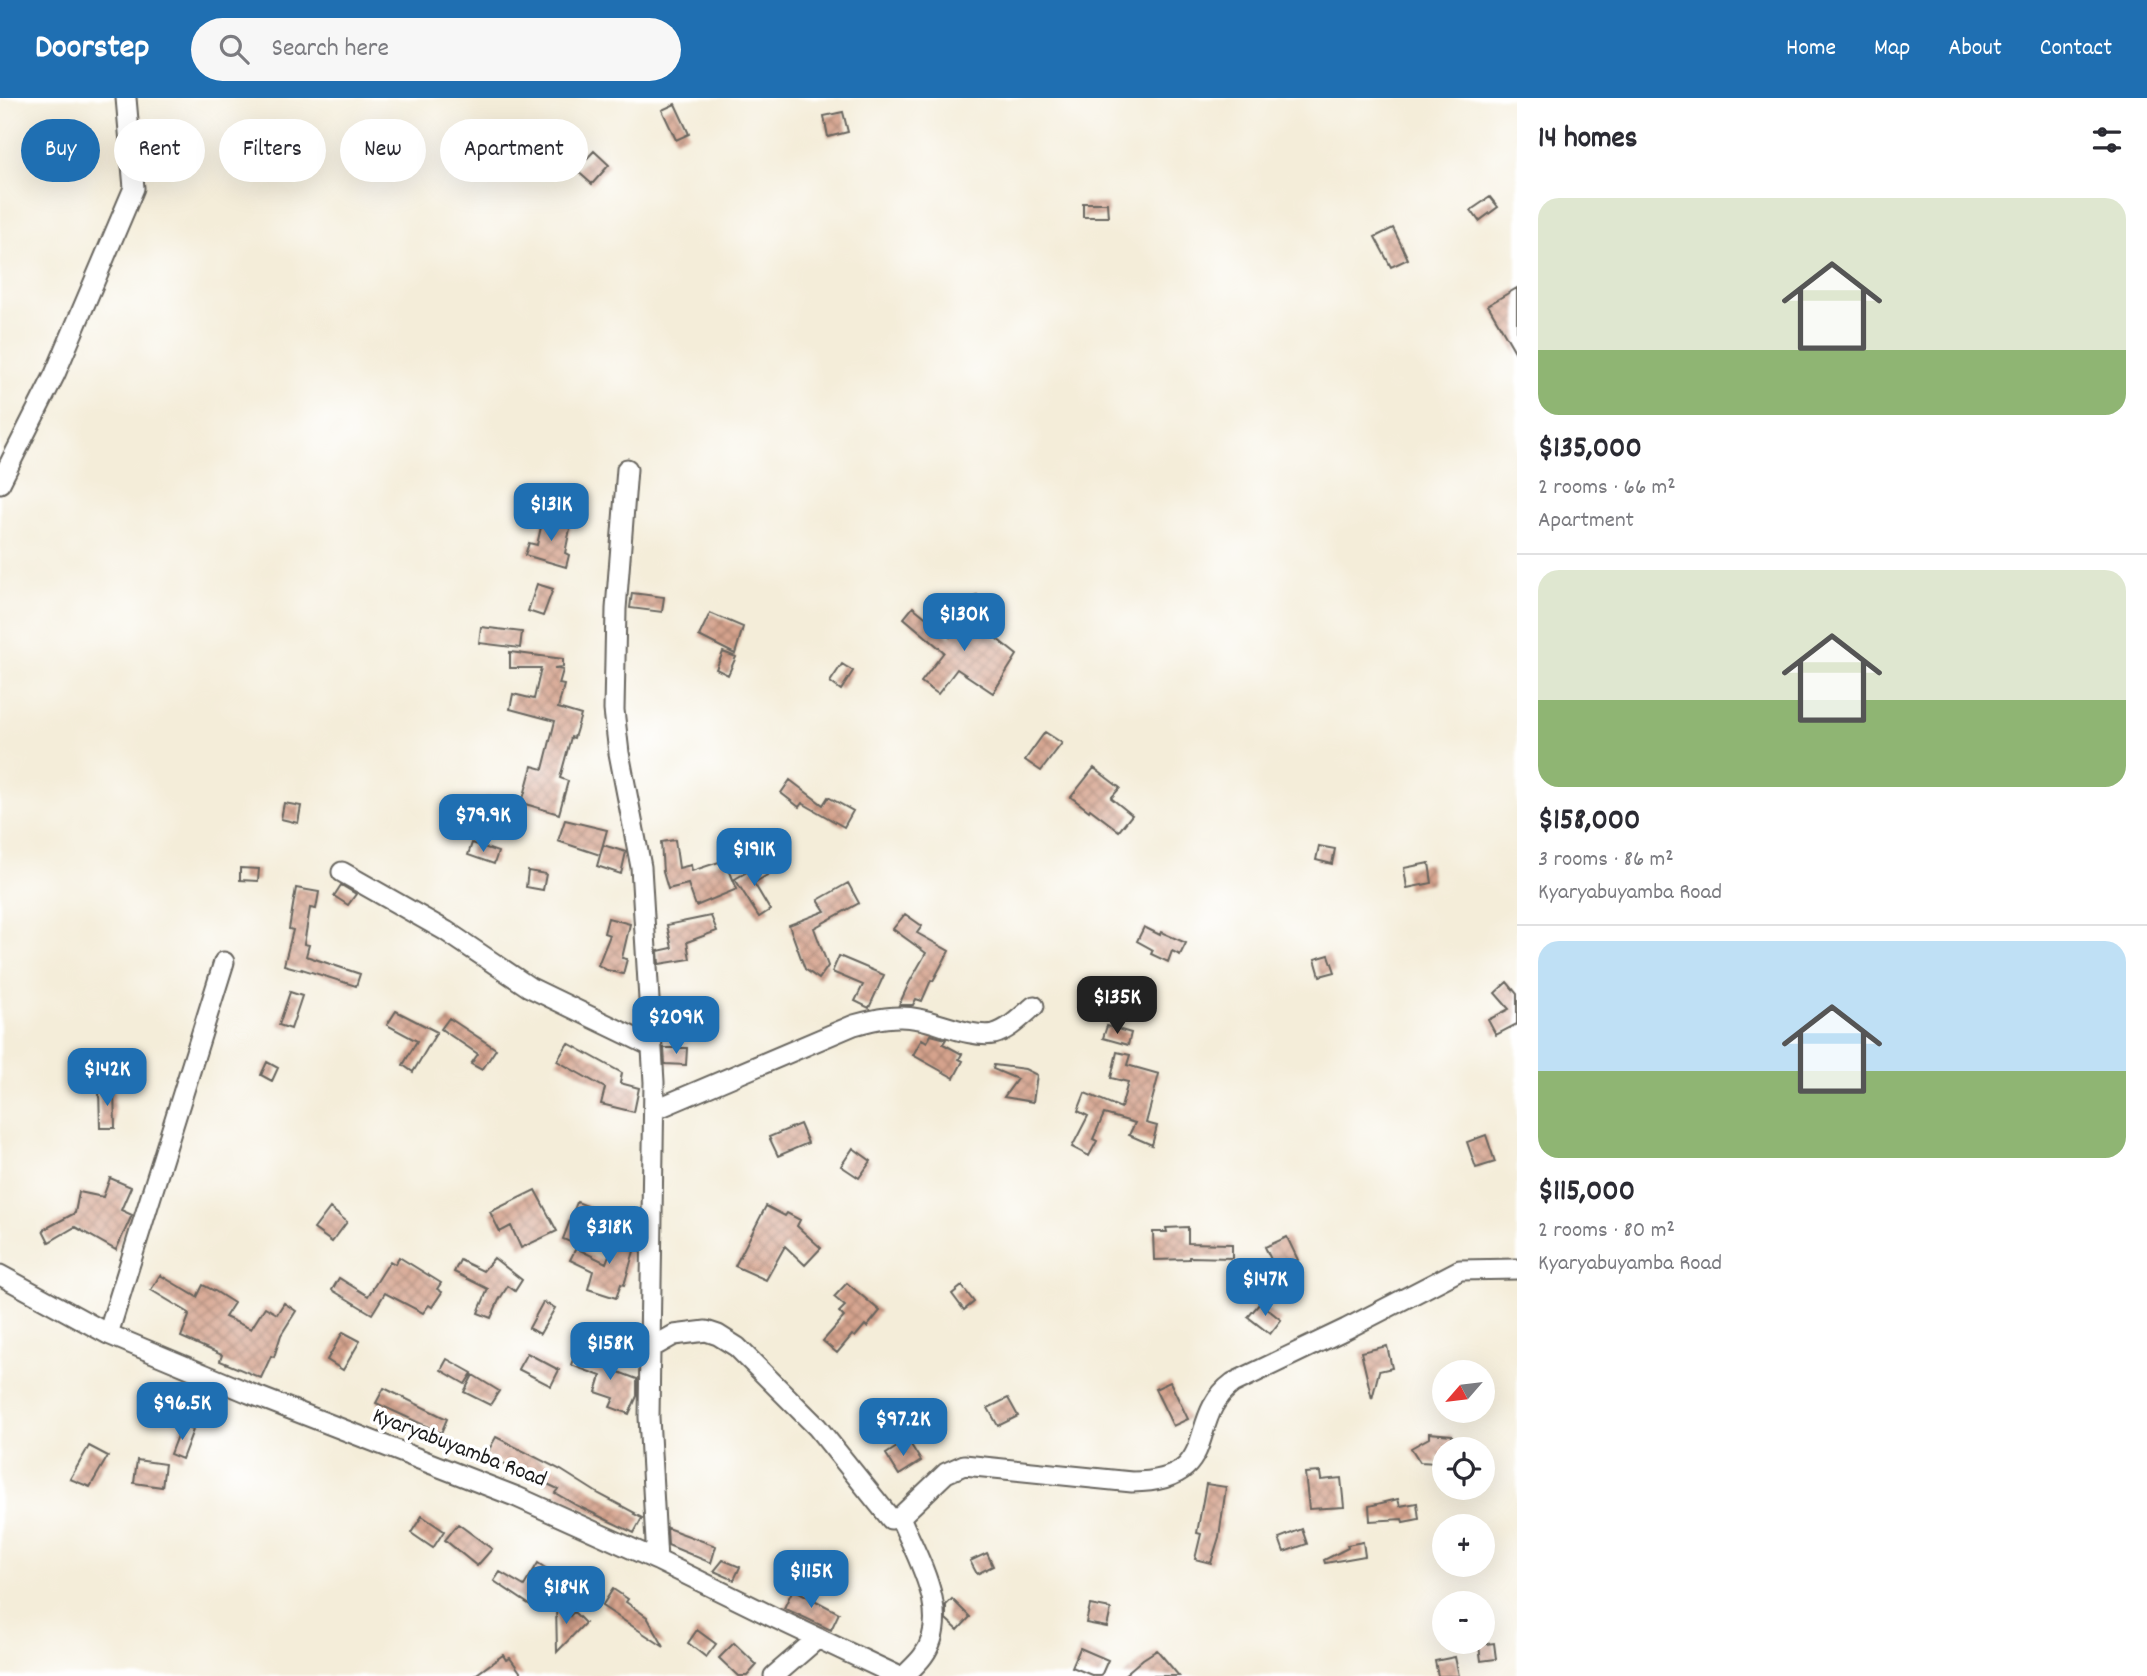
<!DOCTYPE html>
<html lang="en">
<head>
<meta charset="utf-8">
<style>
	body { margin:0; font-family:Dekko,sans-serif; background:#f7f7f7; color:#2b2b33; height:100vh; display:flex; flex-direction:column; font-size:26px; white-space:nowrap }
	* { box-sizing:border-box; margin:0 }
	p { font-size:23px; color:#7c7c81 }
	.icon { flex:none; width:38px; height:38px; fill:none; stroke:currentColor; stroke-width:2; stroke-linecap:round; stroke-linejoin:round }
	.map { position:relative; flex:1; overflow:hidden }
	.panel { display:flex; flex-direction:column; background:#fff; width:630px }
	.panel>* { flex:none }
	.hud { position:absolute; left:21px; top:21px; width:665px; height:63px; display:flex; gap:14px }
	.needle { width:46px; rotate:242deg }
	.tools { position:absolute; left:1432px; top:1262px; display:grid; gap:14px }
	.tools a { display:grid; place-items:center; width:63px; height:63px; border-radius:50%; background:#fff; box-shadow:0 7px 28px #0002; font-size:35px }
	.price { position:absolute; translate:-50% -60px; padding:0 16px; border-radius:14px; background:#1f6fb2; color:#fff; font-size:23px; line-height:46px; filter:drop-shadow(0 2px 4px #0008) }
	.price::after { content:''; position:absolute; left:50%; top:42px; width:21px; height:16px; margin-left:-10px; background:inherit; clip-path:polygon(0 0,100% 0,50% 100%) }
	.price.selected { background:#222; color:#fff }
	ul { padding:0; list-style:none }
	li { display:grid; align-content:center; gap:14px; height:371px; padding:0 21px }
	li+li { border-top:2px solid #e1e1e2 }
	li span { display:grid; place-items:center; height:217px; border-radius:21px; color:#555 }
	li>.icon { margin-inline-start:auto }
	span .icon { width:126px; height:126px; fill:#fffc; stroke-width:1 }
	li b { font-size:30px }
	h2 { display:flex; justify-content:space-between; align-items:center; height:84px; padding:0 21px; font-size:30px }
	.chip { padding:0 24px; border-radius:32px; background:#fff; box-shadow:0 7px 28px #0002; font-size:24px; line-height:63px }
	.chip.selected { background:#1f6fb2; color:#fff }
	header { display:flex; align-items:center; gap:42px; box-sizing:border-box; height:98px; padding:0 35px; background:#1f6fb2; color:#fff }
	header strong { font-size:33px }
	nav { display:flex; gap:38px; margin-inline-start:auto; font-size:24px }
	.search { width:490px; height:63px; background:#f7f7f7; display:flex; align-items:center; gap:18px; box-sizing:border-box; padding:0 24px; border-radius:38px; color:#7c7c81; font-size:26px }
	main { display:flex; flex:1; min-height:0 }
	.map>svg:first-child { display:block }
	.building { fill:url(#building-cross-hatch) }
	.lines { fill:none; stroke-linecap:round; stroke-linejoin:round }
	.minor-casing { stroke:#68655e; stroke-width:23 }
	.minor { stroke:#fff; stroke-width:19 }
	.labels { text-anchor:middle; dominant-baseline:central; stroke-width:7; stroke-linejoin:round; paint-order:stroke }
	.street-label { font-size:23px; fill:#1c1c1c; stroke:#fff }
</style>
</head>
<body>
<header>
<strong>Doorstep</strong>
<div class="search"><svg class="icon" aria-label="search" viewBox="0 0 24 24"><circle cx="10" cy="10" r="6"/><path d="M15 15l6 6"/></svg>Search here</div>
<nav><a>Home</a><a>Map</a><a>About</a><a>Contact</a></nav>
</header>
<main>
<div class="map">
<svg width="1517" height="1578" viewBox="0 0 1517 1578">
	<defs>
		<pattern id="building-cross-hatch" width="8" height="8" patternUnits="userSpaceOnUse" patternTransform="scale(1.75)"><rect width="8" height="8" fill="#d5a38d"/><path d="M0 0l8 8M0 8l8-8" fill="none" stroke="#ac8472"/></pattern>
	</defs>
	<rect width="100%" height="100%" fill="#fff"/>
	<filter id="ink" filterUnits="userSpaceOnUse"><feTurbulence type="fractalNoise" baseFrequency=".0143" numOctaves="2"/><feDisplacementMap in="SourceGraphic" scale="14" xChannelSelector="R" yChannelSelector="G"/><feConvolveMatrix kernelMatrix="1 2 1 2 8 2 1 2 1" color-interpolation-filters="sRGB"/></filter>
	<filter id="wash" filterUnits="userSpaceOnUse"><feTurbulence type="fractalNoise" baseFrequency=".00686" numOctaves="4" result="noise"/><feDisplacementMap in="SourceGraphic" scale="28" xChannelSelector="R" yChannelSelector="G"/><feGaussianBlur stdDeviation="1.57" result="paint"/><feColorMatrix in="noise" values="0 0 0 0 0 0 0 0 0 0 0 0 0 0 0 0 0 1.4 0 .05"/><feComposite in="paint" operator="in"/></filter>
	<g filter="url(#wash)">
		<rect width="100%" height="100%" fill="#f4edd9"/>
		<g id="blocks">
			<!-- building -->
			<path class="building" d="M675 6 689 36 676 42 662 12Z
				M843 14 848 34 828 39 824 18Z
				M594 53 609 67 592 86 576 72Z
				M1490 99 1498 109 1479 123 1471 112Z
				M1083 105H1107L1108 119H1083Z
				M1393 130 1408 161 1391 169 1375 139Z
				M1517 190V257L1488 207Z
				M543 420 571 426 565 455 569 457 566 469 525 457 529 445 537 447Z
				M537 486 553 491 543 518 528 513Z
				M632 495 664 499 662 514 630 510Z
				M977 497 985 507 972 518 964 508Z
				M913 509 950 539 967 517 1017 557 993 595 957 571 938 596 921 584 944 554 904 520Z
				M710 515 743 529 735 556 699 538Z
				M481 529 522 534 520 550 479 545Z
				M510 554 563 561V569L554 570 563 572 559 586 564 587 558 610 581 617 574 640 571 639 560 680 568 683 559 716 522 705 532 668 543 671 555 623 510 611 513 596 534 601 541 570H510Z
				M723 554 736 559 728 577 716 571Z
				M842 566 853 573 841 592 830 584Z
				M1045 634 1062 645 1041 673 1025 662Z
				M1094 670 1120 690 1111 700 1132 717 1119 733 1090 711 1089 713 1071 699Z
				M790 682 823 707 828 699 853 713 844 729 802 705 799 709 781 695Z
				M487 698 504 703 500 716 483 711Z
				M284 705 301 708 298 725 281 721Z
				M565 722 607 732 600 757 558 743Z
				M675 742 679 770 691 767 692 773 725 762 737 791 696 808 688 786 668 791 663 774 661 744Z
				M472 745 498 754 494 766 468 757Z
				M603 747 626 754 621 776 597 768Z
				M1319 748 1335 751 1332 766 1316 762Z
				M762 765 769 776 754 785 770 812 759 819 735 781Z
				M1429 765 1432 785 1407 790 1404 770Z
				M240 770 259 771 258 783 240 782Z
				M528 773 546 776 543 792 526 789Z
				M848 785 859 805 814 830 828 868 819 881 805 871 789 827 825 813 818 802Z
				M341 787 356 796 348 807 334 798Z
				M296 790 319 794 316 811 310 810 304 846 309 847 306 858 360 876 356 888 302 871V872L284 867 293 832 289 831Z
				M905 816 922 828 917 835 949 853 933 883 931 882 922 903 916 901 913 907H899L909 885 926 855 893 831Z
				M711 818 717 833 687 844 690 861 659 866 658 853 672 850 667 827Z
				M608 820 630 826 622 860 627 861 623 876 607 872 598 867 610 837 604 835Z
				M1144 829 1160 837 1161 834 1186 845 1180 857 1172 853 1168 864 1151 856 1153 852 1137 843Z
				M1329 857 1335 874 1320 878 1315 861Z
				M839 858 884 877 869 910 855 903 863 887 832 874Z
				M1507 884 1517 896V926L1496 937 1488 922 1509 911 1495 895Z
				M290 894 302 898 291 931 279 927Z
				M396 913 437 934 413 974 403 967 417 943 387 927Z
				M449 920 496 951 482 972 471 966 478 956 441 931Z
				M1107 928 1131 935 1128 947 1103 940Z
				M931 937 946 941 943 946 962 956 959 961 963 963 954 980 913 957 922 941 927 944Z
				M568 945 622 975 620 985 639 990 634 1014 601 1006 605 990 557 963Z
				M664 950H687L686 967 665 966Z
				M1117 954 1130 957 1127 967 1159 976 1146 1025 1157 1028 1152 1047 1129 1037 1135 1025 1104 1016 1093 1041 1097 1043 1089 1058 1072 1049 1088 1018 1078 1013 1085 995 1121 1010 1128 984 1111 980Z
				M267 964 278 970 272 983 261 977Z
				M994 967 1025 971 1037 977 1033 1004 1004 999 1017 981 993 971Z
				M99 990H114L115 1030H100Z
				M800 1026 808 1045 778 1058 769 1039Z
				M1486 1037 1495 1064 1476 1070 1467 1044Z
				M853 1050 871 1063 859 1080 841 1068Z
				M110 1080 131 1089 121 1112 132 1117 116 1152 75 1129 49 1144 43 1132 75 1115 79 1094 103 1099Z
				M535 1092 557 1133 521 1150 511 1128 500 1134 490 1114Z
				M577 1104 590 1109 577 1147 563 1141Z
				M766 1108 785 1118 787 1115 800 1122 797 1128 821 1150 805 1167 785 1148 766 1182 735 1168Z
				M330 1110 347 1124 332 1144 314 1131Z
				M1188 1129V1145L1232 1146V1160L1189 1159V1161L1154 1162 1153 1134H1167L1166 1130Z
				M617 1136 637 1143 624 1187 621 1186 616 1200 588 1191 593 1173 570 1162 576 1150 606 1165Z
				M1287 1139 1298 1162 1276 1172 1265 1149Z
				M399 1159 441 1185 437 1191 442 1194 432 1209 429 1207 423 1215 385 1195 372 1216 332 1192 339 1180 368 1198 390 1163 395 1166Z
				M494 1160 522 1182 515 1193 508 1188 499 1202 491 1220 478 1215 488 1191 454 1174 460 1162 483 1173Z
				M160 1177 197 1199 203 1187 215 1193 234 1205 225 1219 251 1231 265 1209 277 1216 284 1205 296 1213 281 1237 274 1259 271 1258 261 1280 220 1263 222 1257 181 1239 189 1218 187 1217 189 1215 151 1192Z
				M847 1185 880 1213 867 1229 865 1227 855 1239 852 1237 837 1255 823 1243 844 1219 839 1214 845 1208 834 1199Z
				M962 1188 974 1204 964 1212 952 1196Z
				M543 1204 555 1210 540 1236 529 1230Z
				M1260 1205 1281 1222 1270 1236 1248 1219Z
				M343 1234 360 1243 343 1272 327 1262Z
				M1387 1248 1392 1270 1379 1273 1372 1301 1361 1254Z
				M576 1253 607 1264 605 1269 637 1281V1298L629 1316 610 1309 614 1300 596 1294 601 1278 571 1267Z
				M527 1255 559 1272 551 1288 518 1271Z
				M447 1261 472 1275 465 1286 441 1272Z
				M473 1277 499 1293 490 1307 464 1294Z
				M1170 1284 1188 1321 1173 1328 1155 1291Z
				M384 1290 447 1321 441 1335 376 1305Z
				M1008 1300 1018 1318 998 1328 988 1310Z
				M181 1327 193 1332 182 1361 170 1356Z
				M1429 1335 1452 1337 1451 1351H1444V1358H1437V1365L1420 1364 1411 1350 1429 1340Z
				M496 1339 561 1372 599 1396 635 1415 634 1416 642 1420 634 1435 576 1407 555 1395 558 1391 486 1357Z
				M908 1342 921 1363 899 1377 886 1356Z
				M89 1348 108 1358 90 1389 70 1381Z
				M137 1362 165 1366 162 1389 134 1385Z
				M1320 1374 1321 1382 1341 1380 1344 1409 1309 1411 1305 1375Z
				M1206 1386 1226 1389 1219 1439 1211 1465 1195 1461 1201 1436 1197 1435Z
				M1398 1401 1400 1408 1417 1405 1419 1421 1403 1424 1402 1421 1370 1423 1369 1408Z
				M422 1418 444 1433 433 1450 411 1435Z
				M458 1426 492 1451 477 1468 445 1442Z
				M667 1430 716 1448 711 1465 668 1447Z
				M1302 1431 1307 1446 1284 1454 1279 1440Z
				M1363 1444 1365 1458 1325 1465 1324 1462 1348 1450 1347 1447Z
				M987 1455 993 1468 977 1476 970 1463Z
				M723 1462 740 1469 734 1482 714 1473Z
				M538 1465 554 1476 542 1493 550 1500 539 1513 494 1483 500 1474 524 1488Z
				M613 1491 628 1501 626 1504 647 1519 664 1549 602 1508Z
				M793 1491 839 1515 831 1532 784 1510Z
				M952 1501 970 1519 958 1532 946 1521V1507Z
				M556 1506 570 1518 574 1514 585 1525 557 1554Z
				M1090 1507 1111 1511 1107 1529 1086 1525Z
				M697 1532 716 1546 706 1559 688 1545Z
				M734 1545 757 1567 747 1578H738L719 1560Z
				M1494 1545 1496 1561 1481 1563 1479 1547Z
				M1080 1550 1108 1562 1101 1578H1094L1072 1569Z
				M1157 1552 1179 1578H1123L1143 1561Z
				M503 1557 506 1562 510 1560 523 1578H474Z
				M1455 1559 1459 1578H1438L1435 1563Z"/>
		</g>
	</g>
	<g filter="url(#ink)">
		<use href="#blocks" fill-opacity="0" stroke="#68655e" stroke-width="2"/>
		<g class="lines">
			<!-- minor casing -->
			<g class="minor-casing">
				<path id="minor" d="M627 371 616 511 614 612 619 655 641 769 654 984 649 1319 657 1462
					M0 385 55 276 134 90 126 0
					M342 774 446 833 529 889 651 948
					M654 1012 854 927C875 921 897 916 919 921 940 925 972 940 994 936 1009 932 1022 918 1034 908
					M0 1177 108 1236 249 1295 517 1399 657 1462 773 1519 898 1578
					M108 1236 224 864
					M651 1250 674 1237 706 1233 718 1237 737 1249 817 1329 891 1421 900 1419C917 1460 953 1517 923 1558 918 1565 910 1572 904 1578
					M900 1419 946 1375 964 1367 1132 1384C1224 1383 1184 1321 1233 1285L1346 1231 1460 1172 1517 1171
					M774 1578 818 1540"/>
			</g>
			<!-- minor -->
			<use href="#minor" class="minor"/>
		</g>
	</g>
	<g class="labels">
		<!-- street labels -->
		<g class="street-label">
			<text transform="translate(459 1351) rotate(21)">Kyaryabuyamba Road</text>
		</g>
	</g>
</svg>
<div class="tools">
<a><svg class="needle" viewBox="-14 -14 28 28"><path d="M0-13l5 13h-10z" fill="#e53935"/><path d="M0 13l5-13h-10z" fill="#7c7c81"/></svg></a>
<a><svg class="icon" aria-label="locate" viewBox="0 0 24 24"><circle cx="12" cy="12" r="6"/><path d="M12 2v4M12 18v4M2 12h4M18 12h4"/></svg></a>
<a>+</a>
<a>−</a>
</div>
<b class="price" style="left:551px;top:445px">$131K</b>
<b class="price" style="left:964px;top:555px">$130K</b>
<b class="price" style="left:483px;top:756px">$79.9K</b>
<b class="price" style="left:754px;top:790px">$191K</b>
<b class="price selected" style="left:1117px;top:938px">$135K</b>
<b class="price" style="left:676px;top:958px">$209K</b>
<b class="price" style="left:107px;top:1010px">$142K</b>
<b class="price" style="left:609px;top:1168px">$318K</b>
<b class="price" style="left:1265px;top:1220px">$147K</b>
<b class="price" style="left:610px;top:1284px">$158K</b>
<b class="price" style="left:182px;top:1344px">$96.5K</b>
<b class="price" style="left:903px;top:1360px">$97.2K</b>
<b class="price" style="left:811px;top:1512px">$115K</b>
<b class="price" style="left:566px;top:1528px">$184K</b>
<div class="hud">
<a class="chip selected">Buy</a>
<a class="chip">Rent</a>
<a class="chip">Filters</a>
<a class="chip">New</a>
<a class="chip">Apartment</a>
</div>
</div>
<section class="panel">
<h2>14 homes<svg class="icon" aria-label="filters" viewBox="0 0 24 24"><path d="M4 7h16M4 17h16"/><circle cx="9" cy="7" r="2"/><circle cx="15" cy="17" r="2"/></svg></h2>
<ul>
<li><span style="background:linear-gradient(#dfe7d0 70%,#8fb573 0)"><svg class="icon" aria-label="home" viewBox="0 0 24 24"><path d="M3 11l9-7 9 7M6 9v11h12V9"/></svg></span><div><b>$135,000</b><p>2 rooms · 66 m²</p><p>Apartment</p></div></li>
<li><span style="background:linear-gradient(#dfe7d0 60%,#8fb573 0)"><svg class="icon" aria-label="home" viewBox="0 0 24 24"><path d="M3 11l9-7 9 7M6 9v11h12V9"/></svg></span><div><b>$158,000</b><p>3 rooms · 86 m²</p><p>Kyaryabuyamba Road</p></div></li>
<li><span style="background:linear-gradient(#bfe0f5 60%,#8fb573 0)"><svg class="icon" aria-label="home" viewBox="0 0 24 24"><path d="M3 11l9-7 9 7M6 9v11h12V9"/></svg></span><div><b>$115,000</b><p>2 rooms · 80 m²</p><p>Kyaryabuyamba Road</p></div></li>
</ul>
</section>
</main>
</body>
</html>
